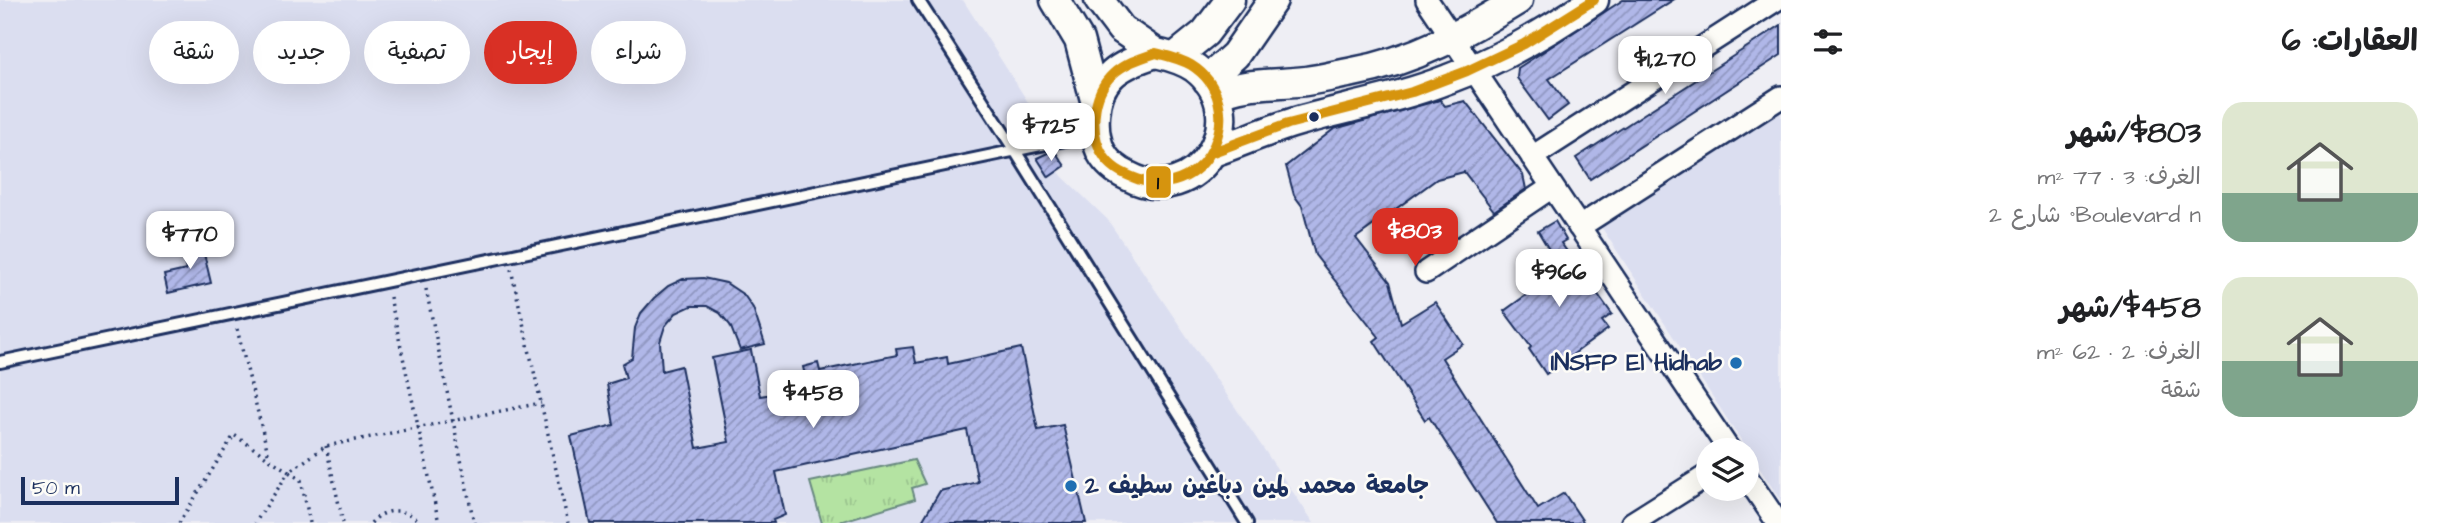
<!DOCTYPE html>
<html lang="ar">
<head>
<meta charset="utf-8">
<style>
	body { margin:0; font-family:"Architects Daughter","Playpen Sans Arabic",sans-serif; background:#f2f2f2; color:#202124; direction:rtl; height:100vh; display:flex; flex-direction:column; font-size:26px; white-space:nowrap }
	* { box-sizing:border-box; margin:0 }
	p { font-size:23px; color:#757577 }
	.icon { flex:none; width:38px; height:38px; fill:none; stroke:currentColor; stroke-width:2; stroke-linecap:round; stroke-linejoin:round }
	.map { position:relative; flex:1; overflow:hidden; direction:ltr }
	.details { display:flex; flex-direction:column; background:#fff; width:665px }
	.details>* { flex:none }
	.banner { position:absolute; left:21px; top:21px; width:665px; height:63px; direction:rtl; display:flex; gap:14px }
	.buttons { position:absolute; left:1696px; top:438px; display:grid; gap:14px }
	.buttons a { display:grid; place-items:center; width:63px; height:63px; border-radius:50%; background:#fff; box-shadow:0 7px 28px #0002; font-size:35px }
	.scale { position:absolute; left:21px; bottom:18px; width:158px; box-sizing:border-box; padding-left:7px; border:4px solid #1b2f5e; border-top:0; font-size:19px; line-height:24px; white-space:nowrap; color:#1b2f5e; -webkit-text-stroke:5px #fdfcf7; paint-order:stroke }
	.price { position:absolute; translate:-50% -60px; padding:0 16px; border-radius:14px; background:#fff; color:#222; font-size:23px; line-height:46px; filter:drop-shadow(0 2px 4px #0008) }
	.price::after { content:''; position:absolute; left:50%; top:42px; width:21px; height:16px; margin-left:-10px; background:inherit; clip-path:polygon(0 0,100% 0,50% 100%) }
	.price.active { background:#d93025; color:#fff }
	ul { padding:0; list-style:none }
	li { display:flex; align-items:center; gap:21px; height:175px; padding:0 28px }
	li span { display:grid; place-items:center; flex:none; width:196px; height:140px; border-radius:21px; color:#555 }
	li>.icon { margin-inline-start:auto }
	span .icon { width:84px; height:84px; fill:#fffc; stroke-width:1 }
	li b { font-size:30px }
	h2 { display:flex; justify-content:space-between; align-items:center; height:84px; padding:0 28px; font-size:30px }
	.chip { padding:0 24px; border-radius:32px; background:#fff; box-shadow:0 7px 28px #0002; font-size:24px; line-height:63px }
	.chip.active { background:#d93025; color:#fff }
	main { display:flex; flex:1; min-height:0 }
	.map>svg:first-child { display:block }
	.built { fill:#dbdef0 }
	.grass { fill:url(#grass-tufts); stroke:#688980; stroke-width:2 }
	.building { fill:url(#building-hatch); stroke:#1b2f5e; stroke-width:2 }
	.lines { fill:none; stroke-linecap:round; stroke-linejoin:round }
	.lane-casing { stroke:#1b2f5e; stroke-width:16 }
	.street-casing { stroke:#1b2f5e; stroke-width:26 }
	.secondary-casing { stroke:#1b2f5e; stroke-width:33 }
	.path { stroke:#1b2f5e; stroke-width:3.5; stroke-dasharray:2 5; stroke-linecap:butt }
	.lane { stroke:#fdfcf7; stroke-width:10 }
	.street { stroke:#fdfcf7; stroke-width:21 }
	.secondary { stroke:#fdfcf7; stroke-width:28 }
	.bus-1-casing { stroke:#fdfcf7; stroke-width:16 }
	.bus-1 { stroke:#d6940e; stroke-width:10 }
	.bus-dot { fill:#1b2f5e; stroke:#fdfcf7; stroke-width:2.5 }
	.poi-dot { fill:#1f6fb2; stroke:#fdfcf7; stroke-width:2.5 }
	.labels { text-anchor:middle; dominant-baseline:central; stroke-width:5; stroke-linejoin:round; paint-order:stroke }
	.poi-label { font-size:24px; font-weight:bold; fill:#1b2f5e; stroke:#fdfcf7; text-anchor:end }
	.line-badge { stroke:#fdfcf7; stroke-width:2.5 }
	.pale-badge-label { font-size:19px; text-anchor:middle; font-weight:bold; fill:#111 }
</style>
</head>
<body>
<main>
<section class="details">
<h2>العقارات: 6<svg class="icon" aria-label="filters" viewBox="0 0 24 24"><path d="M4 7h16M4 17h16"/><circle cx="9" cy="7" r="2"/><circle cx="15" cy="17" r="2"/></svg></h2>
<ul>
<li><span style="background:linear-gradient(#dfe7d0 65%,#7fa58c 0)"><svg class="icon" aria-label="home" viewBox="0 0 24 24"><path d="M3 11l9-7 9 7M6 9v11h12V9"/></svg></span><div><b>$803/شهر</b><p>الغرف: 3 · 77 m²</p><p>Boulevard n° شارع 2</p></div></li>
<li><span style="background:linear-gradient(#dfe7d0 60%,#7fa58c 0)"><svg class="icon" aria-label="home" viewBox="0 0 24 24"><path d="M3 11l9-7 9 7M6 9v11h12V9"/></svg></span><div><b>$458/شهر</b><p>الغرف: 2 · 62 m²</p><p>شقة</p></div></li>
</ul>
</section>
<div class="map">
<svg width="1781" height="523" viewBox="0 0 1781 523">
	<defs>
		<pattern id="grass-tufts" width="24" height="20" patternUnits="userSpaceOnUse" patternTransform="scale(1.75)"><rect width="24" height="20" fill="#b4e3a2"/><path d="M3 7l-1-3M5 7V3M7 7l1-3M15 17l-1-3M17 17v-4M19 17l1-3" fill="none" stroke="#9ac38e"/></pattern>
		<pattern id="building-hatch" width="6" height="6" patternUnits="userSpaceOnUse" patternTransform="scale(1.75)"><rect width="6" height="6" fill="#b0b7e8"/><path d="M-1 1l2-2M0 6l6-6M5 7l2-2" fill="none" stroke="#8e95bf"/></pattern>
	</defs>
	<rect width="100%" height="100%" fill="#eeeef4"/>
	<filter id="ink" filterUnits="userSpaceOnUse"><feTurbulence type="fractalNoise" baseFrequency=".0143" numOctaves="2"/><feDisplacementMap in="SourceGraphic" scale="14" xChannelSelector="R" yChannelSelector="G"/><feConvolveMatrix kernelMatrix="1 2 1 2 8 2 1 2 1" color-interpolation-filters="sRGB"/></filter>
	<g filter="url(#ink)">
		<!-- built -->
		<path class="built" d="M0 0H963L1033 110 1023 115 1062 176 1107 219 1314 523H0Z
			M1781 108V501L1600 225Z"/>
		<!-- grass -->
		<path class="grass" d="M914 460 925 484 912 488 915 499 836 523H822L810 482Z"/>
		<!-- building -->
		<path class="building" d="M1623 0H1673L1549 79 1568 105 1548 120 1517 78 1518 68Z
			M1781 25V55L1590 179 1576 158Z
			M1440 100 1445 106 1465 101 1523 175 1526 189 1494 211 1464 172 1437 179 1356 238 1390 282 1401 323 1435 302 1463 344 1442 358 1538 509 1564 493 1584 523H1497L1429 417 1425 420 1374 341 1379 337 1315 255 1302 206 1294 195 1286 166 1334 129Z
			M1054 150 1065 166 1049 177 1037 158Z
			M1555 221 1566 240 1561 243 1612 314 1602 321 1608 329 1546 374 1529 349 1531 347 1504 311 1561 270 1538 231Z
			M202 245 211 283 168 293 164 275 186 270 181 249Z
			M703 278 726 283 744 295 753 308 765 344 740 350 730 325 720 313 707 306H691L676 313 665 326 660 342 662 371 681 366 697 448 729 442 712 358 751 350 760 396 808 388 803 367 818 363 820 371 897 355 896 349 913 347 916 363 947 357 948 364 1021 348 1038 430 1063 425 1086 523H921L940 491 978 482 967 430 776 472 785 515 773 520 774 523H590L571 436 614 425 607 384 626 378 622 364 632 358 635 328 641 313 654 298 668 286 683 279Z"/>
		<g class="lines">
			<!-- lane casing -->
			<g class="lane-casing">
				<path id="lane" d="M918 0 1014 149 1247 523
					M0 362 1094 134"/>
			</g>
			<!-- street casing -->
			<g class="street-casing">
				<path id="street" d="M1427 0 1729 450
					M1532 157 1776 0
					M1579 227 1781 97
					M1426 272 1552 187
					M1746 476 1778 523
					M1632 523 1708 475"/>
			</g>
			<!-- secondary casing -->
			<g class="secondary-casing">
				<path id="secondary" d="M1055 0 1079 40 1095 100
					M1099 0 1121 29 1156 53
					M1156 53C1169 56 1184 60 1195 68 1258 116 1196 213 1128 176 1117 171 1107 163 1101 152 1095 139 1094 129 1095 116 1097 76 1121 64 1156 53Z
					M1174 58 1205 33 1230 0
					M1207 80 1235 55 1273 0
					M1217 95C1244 81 1275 85 1306 81 1321 79 1337 75 1353 72 1414 61 1466 32 1518 0
					M1213 152C1242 142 1270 129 1299 121 1349 107 1400 98 1448 79 1500 60 1549 31 1594 0"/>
			</g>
			<!-- path -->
			<path class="path" d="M511 269 568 523
				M426 289 474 523
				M390 297 439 523
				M237 329 269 457
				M326 446 343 523
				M179 523 234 435 289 472 255 523
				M310 523 301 480 289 472 326 446 541 403
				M371 523C385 507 407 507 421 523"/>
			<!-- lane -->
			<use href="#lane" class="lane"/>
			<!-- street -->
			<use href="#street" class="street"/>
			<!-- secondary -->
			<use href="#secondary" class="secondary"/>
			<!-- bus-1 casing -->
			<g class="bus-1-casing">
				<path id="bus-1" d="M1156 53C1168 56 1181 59 1191 65 1252 103 1209 202 1140 180 1126 175 1114 170 1105 158 1088 135 1092 93 1113 74 1125 63 1141 58 1156 53Z
					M1213 152 1288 124 1412 92 1467 71 1524 44 1594 0"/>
			</g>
			<!-- bus-1 -->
			<use href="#bus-1" class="bus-1"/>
		</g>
	</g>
	<!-- markers -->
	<circle class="bus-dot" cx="1314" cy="117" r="6"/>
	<g class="poi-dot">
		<circle cx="1736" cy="363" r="7"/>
		<circle cx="1071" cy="486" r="7"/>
	</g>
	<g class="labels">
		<!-- poi labels -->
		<g class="poi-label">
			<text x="1722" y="363">INSFP El Hidhab</text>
			<text x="1085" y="486" text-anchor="start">جامعة محمد لمين دباغين سطيف 2</text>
		</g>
	</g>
	<rect class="line-badge" x="1145" y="165" width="27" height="34" rx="7" fill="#d6940e"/>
	<g class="pale-badge-label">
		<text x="1158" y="189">1</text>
	</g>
</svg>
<div class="buttons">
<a><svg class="icon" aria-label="layers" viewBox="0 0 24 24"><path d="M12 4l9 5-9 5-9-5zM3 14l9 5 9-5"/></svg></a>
</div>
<div class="scale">50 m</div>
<b class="price" style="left:1665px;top:96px">$1,270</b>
<b class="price" style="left:1051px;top:163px">$725</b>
<b class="price active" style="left:1415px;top:268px">$803</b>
<b class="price" style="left:190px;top:271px">$770</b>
<b class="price" style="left:1559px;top:309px">$966</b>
<b class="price" style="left:813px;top:430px">$458</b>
<div class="banner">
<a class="chip">شراء</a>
<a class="chip active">إيجار</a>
<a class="chip">تصفية</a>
<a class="chip">جديد</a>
<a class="chip">شقة</a>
</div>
</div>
</main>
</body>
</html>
